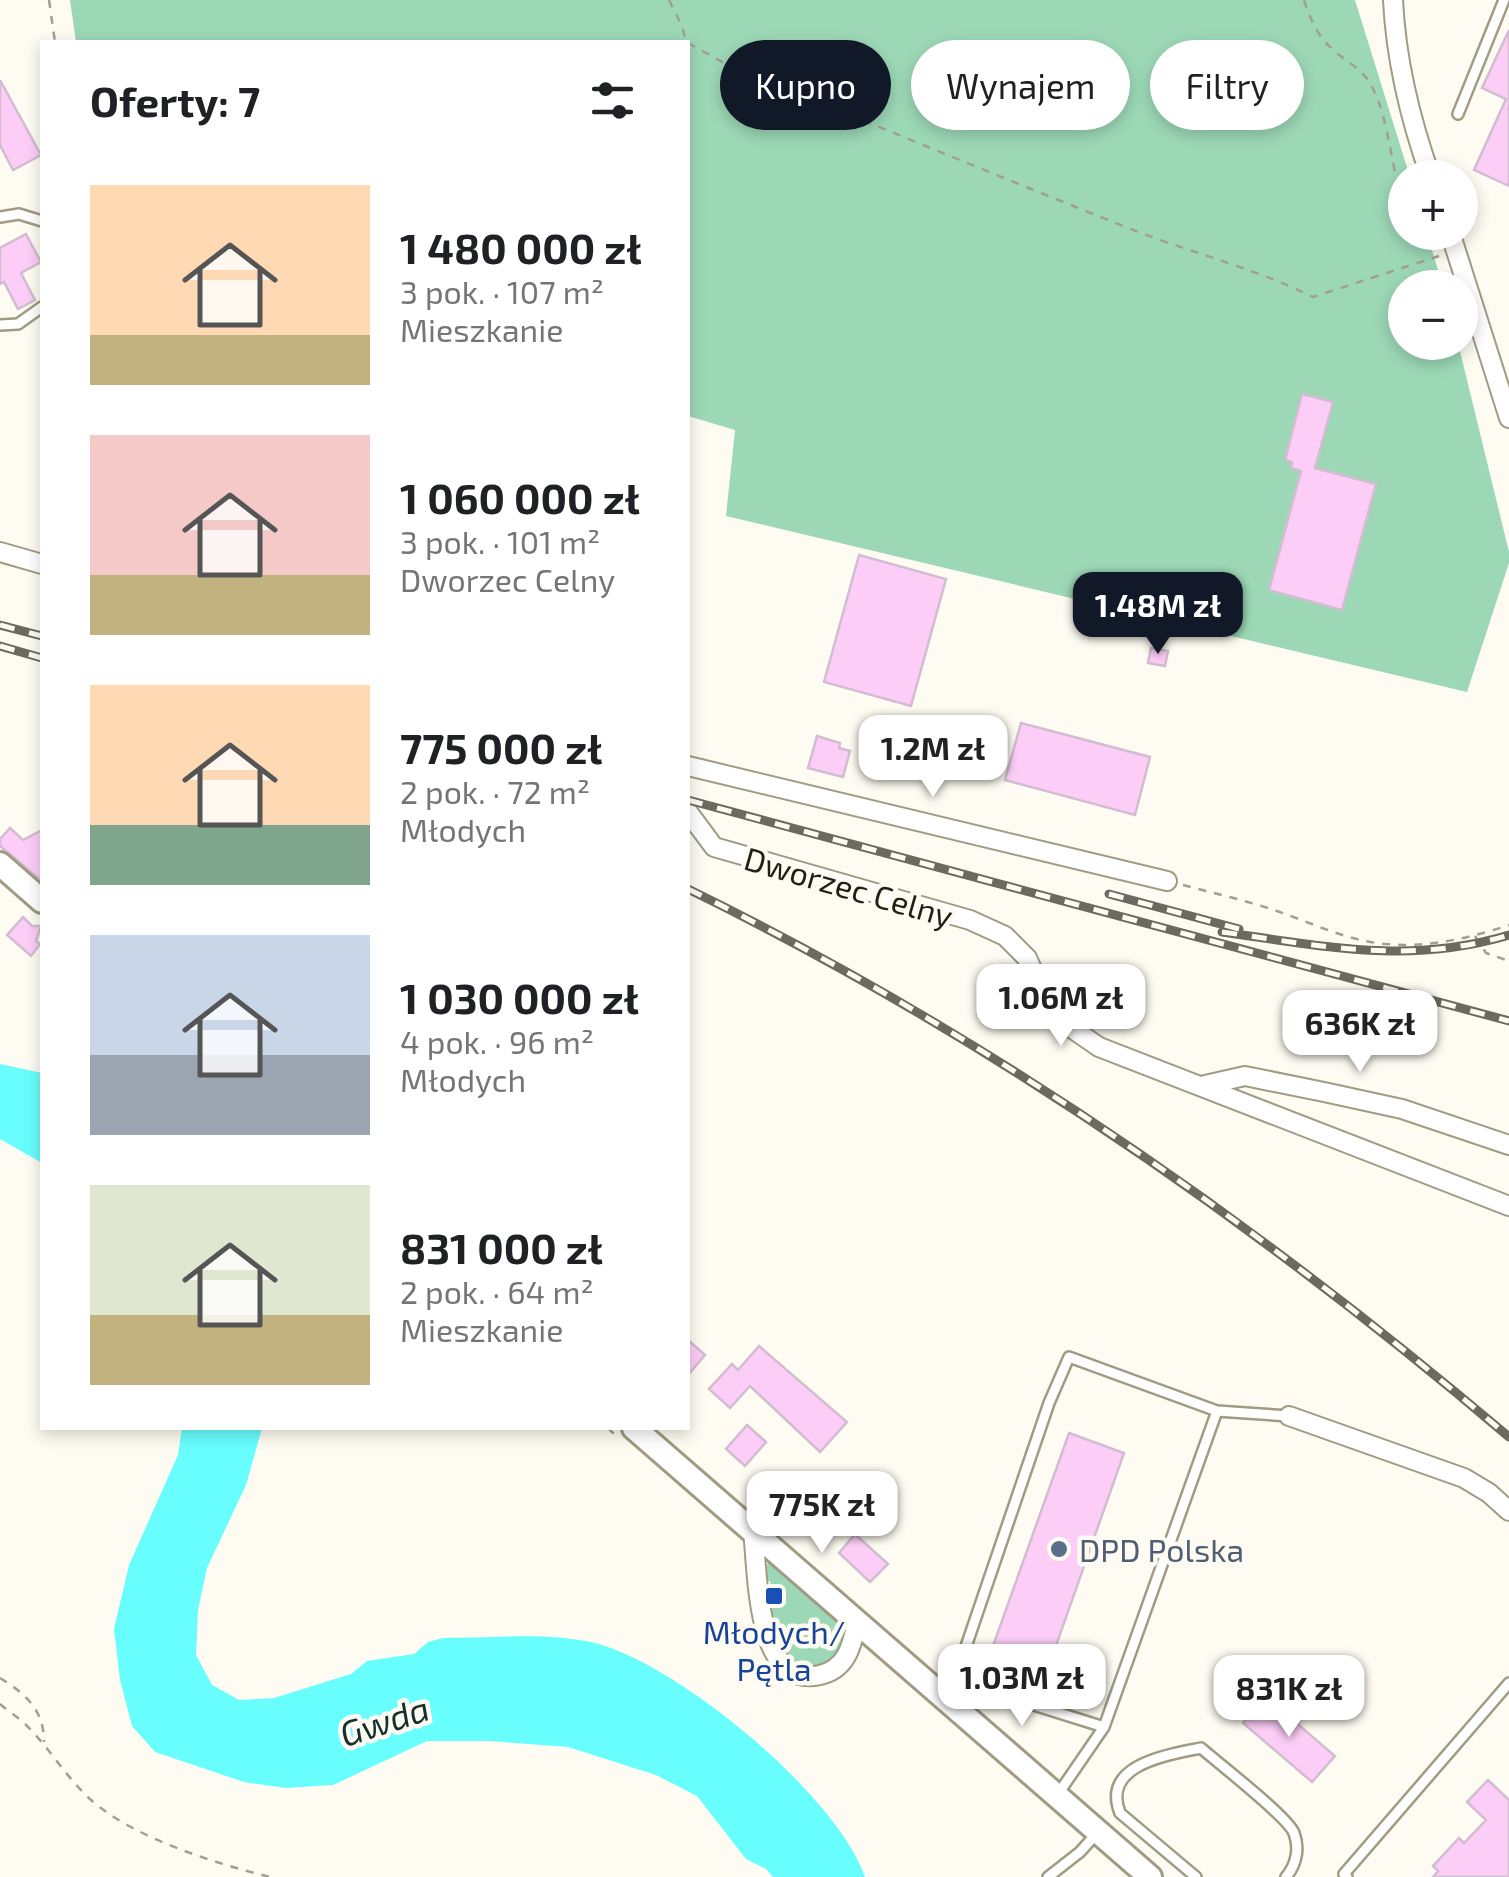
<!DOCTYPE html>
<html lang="pl">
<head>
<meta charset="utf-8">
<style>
	body { margin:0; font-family:"Exo 2",sans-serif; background:#f6f6f6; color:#202124; height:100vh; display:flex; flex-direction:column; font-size:38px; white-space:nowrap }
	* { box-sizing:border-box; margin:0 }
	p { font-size:32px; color:#757577 }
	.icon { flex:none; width:55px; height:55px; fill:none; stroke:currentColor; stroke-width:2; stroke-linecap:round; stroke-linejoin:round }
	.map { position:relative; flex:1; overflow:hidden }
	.side { position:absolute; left:40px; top:40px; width:650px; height:1390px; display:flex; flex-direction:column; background:#fff; border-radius:0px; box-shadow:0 5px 15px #0003 }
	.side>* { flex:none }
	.top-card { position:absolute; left:720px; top:40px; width:638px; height:90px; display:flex; gap:20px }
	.fabs { position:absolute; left:1388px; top:160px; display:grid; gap:20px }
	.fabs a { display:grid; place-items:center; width:90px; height:90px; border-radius:50%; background:#fff; box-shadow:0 5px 15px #0003; font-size:50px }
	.price { position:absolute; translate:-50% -85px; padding:0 22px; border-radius:20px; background:#fff; color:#222; font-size:32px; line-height:65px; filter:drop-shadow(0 2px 5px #0008) }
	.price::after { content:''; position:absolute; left:50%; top:60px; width:30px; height:22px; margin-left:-15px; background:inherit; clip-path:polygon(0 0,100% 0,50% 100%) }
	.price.selected { background:#111827; color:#fff }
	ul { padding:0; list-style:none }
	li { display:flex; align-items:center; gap:30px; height:250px; padding:0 50px }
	li span { display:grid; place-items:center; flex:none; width:280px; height:200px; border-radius:0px; color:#555 }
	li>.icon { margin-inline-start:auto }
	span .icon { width:120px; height:120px; fill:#fffc; stroke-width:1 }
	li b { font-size:42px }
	h2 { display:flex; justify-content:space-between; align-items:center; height:120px; padding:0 50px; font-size:42px }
	.tag { padding:0 35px; border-radius:45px; background:#fff; box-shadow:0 5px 15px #0003; font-size:35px; line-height:90px }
	.tag.selected { background:#111827; color:#fff }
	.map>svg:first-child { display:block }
	.green { fill:#9cd8b6 }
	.water { fill:#68fefe }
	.building { fill:#fccdf7; stroke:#d2bdd0; stroke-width:2.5 }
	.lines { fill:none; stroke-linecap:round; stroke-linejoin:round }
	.service-casing { stroke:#a09b83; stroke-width:14 }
	.minor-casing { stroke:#a09b83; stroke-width:22 }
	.tertiary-casing { stroke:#a09b83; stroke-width:28 }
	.path { stroke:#a19f95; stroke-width:2.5; stroke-dasharray:8 8; stroke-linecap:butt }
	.service { stroke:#fff; stroke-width:9 }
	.minor { stroke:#fff; stroke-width:18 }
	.tertiary { stroke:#fff; stroke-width:22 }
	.rail-casing { stroke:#6c6a60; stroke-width:9 }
	.rail { stroke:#fefcf2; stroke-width:5; stroke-dasharray:15; stroke-linecap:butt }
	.service-dot { fill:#5c6f8a; stroke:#fefcf2; stroke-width:4 }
	.transit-dot { fill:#1a4fb4; stroke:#fefcf2; stroke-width:4 }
	.labels { text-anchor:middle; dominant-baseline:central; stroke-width:9; stroke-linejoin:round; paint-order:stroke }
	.street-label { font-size:32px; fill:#211f16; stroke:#fefcf2 }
	.service-label { font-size:32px; fill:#4e5e75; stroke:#fefcf2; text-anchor:start }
	.transit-label { font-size:32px; fill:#164399; stroke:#fefcf2 }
	.water-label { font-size:35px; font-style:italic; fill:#152e2e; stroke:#fefcf2 }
</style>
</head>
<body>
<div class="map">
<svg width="1509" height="1877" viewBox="0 0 1509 1877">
	<rect width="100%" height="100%" fill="#fefcf2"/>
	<!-- green -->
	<path class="green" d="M70 0H1355L1410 177 1405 178V232L1427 233 1443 287 1405 288V342L1458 343 1509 552V563L1467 692 726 516 735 430 688 416V42H76Z
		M770 1561 840 1619 847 1631C843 1647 837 1656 824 1667L798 1665 775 1647 770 1611 777 1603 775 1587H771L770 1581H766L765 1567Z"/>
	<!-- water -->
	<path class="water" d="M0 1064 42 1073V1163L0 1139Z
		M182 1428H262L246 1485 207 1568 198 1610 196 1655 212 1685 239 1700 274 1698 351 1674 367 1661 414 1654 428 1642 443 1638C492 1638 546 1632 595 1643 678 1664 837 1795 865 1877H773L766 1869 746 1859 697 1796 656 1775 568 1747 490 1741H427L333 1785 286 1788 244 1782 155 1752 132 1726 120 1680 114 1629 129 1565 178 1455Z"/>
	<!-- building -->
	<path class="building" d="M1509 30V186L1474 170 1506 99 1482 88Z
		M0 80 41 155 13 170 0 145Z
		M26 234 41 262 21 273 35 300 18 309 4 282 0 284V248Z
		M1302 394 1333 402 1315 468 1376 484 1342 610 1269 590 1301 471 1291 468 1292 462 1285 460Z
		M859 555 946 579 911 706 824 682Z
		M1151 648 1168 651 1165 666 1148 663Z
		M1021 723 1150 757 1135 815 1005 780Z
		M817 736 840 743 839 748 850 751 843 777 808 768Z
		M10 828 23 840 42 830V881L0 846V839Z
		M23 917 32 926H41L36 941 40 944 31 956 7 935Z
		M688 1340 705 1355 688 1375Z
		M759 1346 847 1422 820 1452 750 1386 730 1408 709 1389 732 1364 738 1370Z
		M747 1425 766 1442 745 1466 726 1449Z
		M1069 1433 1124 1453 1040 1691 989 1673 998 1648 993 1646Z
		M782 1473 801 1485 815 1503 799 1521 766 1491Z
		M855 1534 888 1564 870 1582 839 1553Z
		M1266 1697 1335 1756 1312 1782 1243 1723Z
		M1488 1780 1509 1800V1877H1433L1438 1871 1433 1866 1459 1838 1464 1843 1486 1820 1467 1802Z"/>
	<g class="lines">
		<!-- service casing -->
		<g class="service-casing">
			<path id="service" d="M1458 114 1504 0
				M0 217 19 214 42 221
				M0 325 18 324 42 307
				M1104 1727 970 1685 963 1679 959 1667 1049 1403 1069 1357 1217 1411 1289 1416
				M1058 1794 1104 1727 1217 1411
				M1048 1877 1080 1852 1097 1833
				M1196 1877 1120 1813C1101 1764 1168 1755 1201 1748 1218 1763 1288 1817 1294 1833 1300 1849 1296 1865 1286 1877
				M1347 1877 1344 1874 1509 1683"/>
		</g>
		<!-- minor casing -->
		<g class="minor-casing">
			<path id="minor" d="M1393 0C1396 62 1410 119 1431 178
				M1450 232 1509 418
				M0 552 42 564
				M688 766 1167 881
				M688 812 714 847 970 920 1005 936 1027 958 1046 1001 1067 1025 1099 1047 1509 1206
				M1205 1085 1245 1076 1324 1092 1402 1109 1509 1145
				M1289 1416 1464 1478 1489 1493 1509 1511
				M753 1531C758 1572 755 1690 820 1675 847 1669 852 1645 857 1622"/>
		</g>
		<!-- tertiary casing -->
		<g class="tertiary-casing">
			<path id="tertiary" d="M0 864 42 901
				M634 1428 1150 1877"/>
		</g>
		<!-- path -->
		<path class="path" d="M49 0 55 42
			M669 0 682 26 686 42
			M1304 0C1310 18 1316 33 1330 47 1342 59 1361 68 1370 83 1391 121 1390 169 1405 209
			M688 43 726 64C860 119 993 174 1128 228 1189 252 1254 268 1313 297L1439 256
			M1413 232 1417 243 1435 248
			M1183 885C1213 893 1244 900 1274 910 1310 922 1347 941 1386 944 1426 948 1471 938 1509 925
			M1475 936 1486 953 1509 961
			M608 1428 615 1435
			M0 1678C26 1694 44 1710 44 1742
			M0 1704C9 1712 21 1719 30 1729 52 1752 67 1778 91 1800 134 1838 214 1863 270 1877"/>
		<!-- service -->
		<use href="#service" class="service"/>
		<!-- minor -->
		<use href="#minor" class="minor"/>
		<!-- tertiary -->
		<use href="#tertiary" class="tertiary"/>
		<!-- rail casing -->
		<g class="rail-casing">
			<path id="rail" d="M0 625 42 636
				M0 646 42 658
				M688 800 1509 1021
				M688 889C985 1034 1257 1223 1509 1437
				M1109 894 1239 929
				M1222 932C1323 946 1409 965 1509 935"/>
		</g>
		<!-- rail -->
		<use href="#rail" class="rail"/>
	</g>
	<!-- markers -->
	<circle class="service-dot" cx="1059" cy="1549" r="10"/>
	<rect class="transit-dot" x="764" y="1586" width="20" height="20" rx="5"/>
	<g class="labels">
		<!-- street labels -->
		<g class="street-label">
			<text transform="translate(849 886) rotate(16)">Dworzec Celny</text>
		</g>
		<!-- service labels -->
		<g class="service-label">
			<text x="1079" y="1549">DPD Polska</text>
		</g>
		<!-- transit labels -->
		<g class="transit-label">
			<text x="774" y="1631">Młodych/<tspan x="774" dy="37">Pętla</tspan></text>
		</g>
		<!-- water labels -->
		<g class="water-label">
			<text transform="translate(384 1720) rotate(-18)">Gwda</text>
		</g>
	</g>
</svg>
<div class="fabs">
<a>+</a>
<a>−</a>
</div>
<b class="price selected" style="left:1158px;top:657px">1.48M zł</b>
<b class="price" style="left:933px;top:800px">1.2M zł</b>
<b class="price" style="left:1061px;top:1049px">1.06M zł</b>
<b class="price" style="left:1360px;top:1075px">636K zł</b>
<b class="price" style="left:822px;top:1556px">775K zł</b>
<b class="price" style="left:1022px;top:1729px">1.03M zł</b>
<b class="price" style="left:1289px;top:1740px">831K zł</b>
<div class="top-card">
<a class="tag selected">Kupno</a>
<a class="tag">Wynajem</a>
<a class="tag">Filtry</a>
</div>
<section class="side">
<h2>Oferty: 7<svg class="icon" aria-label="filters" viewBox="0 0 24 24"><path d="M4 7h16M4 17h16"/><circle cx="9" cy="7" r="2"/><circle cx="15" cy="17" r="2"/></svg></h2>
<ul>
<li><span style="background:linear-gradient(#ffd9b3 75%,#c2b280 0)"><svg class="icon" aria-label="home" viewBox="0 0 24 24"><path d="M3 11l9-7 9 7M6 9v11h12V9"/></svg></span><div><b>1 480 000 zł</b><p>3 pok. · 107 m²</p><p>Mieszkanie</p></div></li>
<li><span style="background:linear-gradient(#f6c9c9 70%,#c2b280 0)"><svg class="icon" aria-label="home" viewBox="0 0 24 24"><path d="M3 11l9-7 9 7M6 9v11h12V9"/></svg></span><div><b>1 060 000 zł</b><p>3 pok. · 101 m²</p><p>Dworzec Celny</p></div></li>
<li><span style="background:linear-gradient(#ffd9b3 70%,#7fa58c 0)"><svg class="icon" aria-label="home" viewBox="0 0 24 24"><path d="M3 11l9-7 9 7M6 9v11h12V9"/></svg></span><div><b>775 000 zł</b><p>2 pok. · 72 m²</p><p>Młodych</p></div></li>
<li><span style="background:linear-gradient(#c9d6e8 60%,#9aa5b1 0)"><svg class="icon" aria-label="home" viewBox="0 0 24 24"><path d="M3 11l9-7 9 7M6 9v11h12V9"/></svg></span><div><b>1 030 000 zł</b><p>4 pok. · 96 m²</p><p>Młodych</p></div></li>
<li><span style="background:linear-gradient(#dfe7d0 65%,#c2b280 0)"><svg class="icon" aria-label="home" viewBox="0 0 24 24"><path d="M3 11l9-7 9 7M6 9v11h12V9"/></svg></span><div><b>831 000 zł</b><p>2 pok. · 64 m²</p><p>Mieszkanie</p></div></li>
</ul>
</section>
</div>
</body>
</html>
